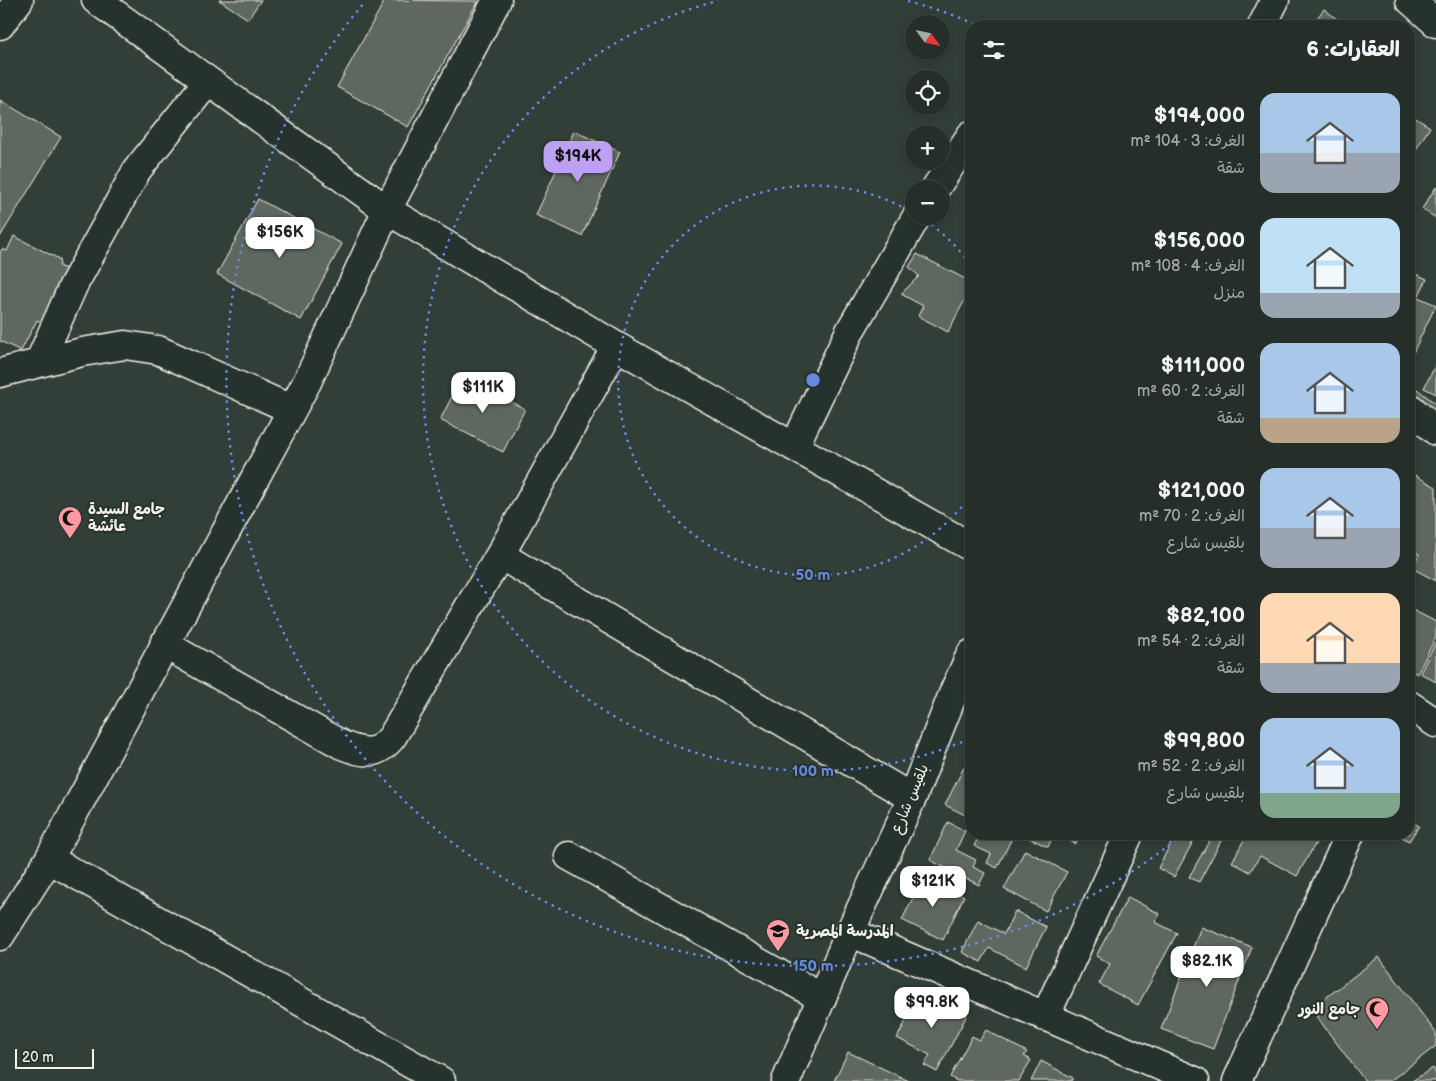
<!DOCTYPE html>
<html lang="ar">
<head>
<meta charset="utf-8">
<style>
	body { margin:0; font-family:"Balsamiq Sans","Playpen Sans Arabic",sans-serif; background:#323a36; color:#f1f3f6; direction:rtl; height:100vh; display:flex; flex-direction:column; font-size:19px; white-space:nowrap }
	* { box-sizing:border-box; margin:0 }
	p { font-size:16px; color:#a4a8a8 }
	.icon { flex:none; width:28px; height:28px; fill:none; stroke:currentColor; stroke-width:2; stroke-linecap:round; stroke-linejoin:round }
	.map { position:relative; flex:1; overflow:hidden; direction:ltr }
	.panel { position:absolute; left:965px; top:20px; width:450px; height:820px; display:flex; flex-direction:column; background:#262e2a; border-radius:20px; box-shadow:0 2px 8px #0003,0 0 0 1px #424a47; direction:rtl }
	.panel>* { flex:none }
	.needle { width:32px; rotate:123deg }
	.fabs { position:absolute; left:905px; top:15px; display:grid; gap:10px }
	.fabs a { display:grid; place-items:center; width:45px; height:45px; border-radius:50%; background:#262e2a; box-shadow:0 2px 8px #0003,0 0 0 1px #424a47; font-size:25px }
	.scale { position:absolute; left:15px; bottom:12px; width:79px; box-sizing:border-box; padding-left:5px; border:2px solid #f4f1e8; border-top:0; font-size:14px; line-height:18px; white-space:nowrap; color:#f4f1e8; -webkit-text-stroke:4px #26332d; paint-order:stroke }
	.price { position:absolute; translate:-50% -42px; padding:0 11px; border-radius:10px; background:#fff; color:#222; font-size:16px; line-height:32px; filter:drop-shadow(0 1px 2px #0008) }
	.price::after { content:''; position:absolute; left:50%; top:30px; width:15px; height:11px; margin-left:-8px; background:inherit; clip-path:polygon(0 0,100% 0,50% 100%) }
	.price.on { background:#bca0f2; color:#111 }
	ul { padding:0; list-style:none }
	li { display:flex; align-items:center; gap:15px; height:125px; padding:0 15px }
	li span { display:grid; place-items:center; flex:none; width:140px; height:100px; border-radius:15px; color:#555 }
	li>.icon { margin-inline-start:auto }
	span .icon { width:60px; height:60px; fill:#fffc; stroke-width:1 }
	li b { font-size:21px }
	h2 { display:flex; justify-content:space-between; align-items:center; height:60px; padding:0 15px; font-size:21px }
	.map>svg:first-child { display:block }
	.building { fill:#5f6861; stroke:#f4f1e8 }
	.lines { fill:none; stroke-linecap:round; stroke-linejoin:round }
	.minor-casing { stroke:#f4f1e8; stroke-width:31 }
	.major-casing { stroke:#f4f1e8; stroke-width:31 }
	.minor { stroke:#26332d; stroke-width:28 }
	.major { stroke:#26332d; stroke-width:28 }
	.ring { fill:none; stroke:#6887de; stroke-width:2.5; stroke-dasharray:2.5 5 }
	.labels { text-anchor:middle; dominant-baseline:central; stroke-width:4; stroke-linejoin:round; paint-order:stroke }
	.poi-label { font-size:15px; font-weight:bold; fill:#f4f1e8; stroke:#26332d; text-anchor:start }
	.street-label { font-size:15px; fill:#f4f1e8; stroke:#26332d }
	.centre { fill:#6887de; stroke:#26332d; stroke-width:2.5 }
	.ring-label { font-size:15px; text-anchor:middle; font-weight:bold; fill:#6887de; stroke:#26332d; stroke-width:4; stroke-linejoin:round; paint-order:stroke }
</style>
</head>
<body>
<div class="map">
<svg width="1436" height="1081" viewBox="0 0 1436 1081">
	<rect width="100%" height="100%" fill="#323e38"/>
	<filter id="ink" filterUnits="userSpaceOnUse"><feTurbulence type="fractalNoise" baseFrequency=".02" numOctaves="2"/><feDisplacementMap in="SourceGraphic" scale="10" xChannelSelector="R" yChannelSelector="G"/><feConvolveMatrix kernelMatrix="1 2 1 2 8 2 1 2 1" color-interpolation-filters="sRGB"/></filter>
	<g filter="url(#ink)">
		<!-- building -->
		<path class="building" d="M219 0H261L248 19Z
			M385 0 478 1 408 127 337 87Z
			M1324 9 1346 26H1311Z
			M0 100 61 137 0 237Z
			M1409 114 1430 127 1409 161Z
			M574 131 620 152 582 236 536 215Z
			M1436 187V218L1422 209Z
			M258 199 342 244 301 320 217 274Z
			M14 236 59 259 60 267 76 271 46 325 37 320 21 351 0 341V253L2 249 7 251Z
			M917 254 971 282V288L948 332 918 316 923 306 901 294 919 276 909 267Z
			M1409 271 1427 279 1418 297 1436 305 1409 361Z
			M1436 364V394L1424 388Z
			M462 377 525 409 503 452 440 420Z
			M1412 385 1436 404V426L1409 405V388Z
			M1409 472 1436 487V581L1412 568 1419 554 1409 549Z
			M1409 608 1436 622V637L1417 674 1409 669Z
			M1436 642V682L1420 673Z
			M964 767 971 771V818L945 805Z
			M1409 820 1419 826 1409 841 1397 834H1409Z
			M948 822 965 831 956 850 976 860 973 867 985 873 979 885 930 860Z
			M980 834H998L1011 840 997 868 987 863 991 854 974 846Z
			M1028 834H1080L1076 844 1054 834 1048 847 1027 837Z
			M1176 834H1193L1196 836 1174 877 1158 868Z
			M1247 834H1321L1297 876 1260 856 1250 872 1232 862Z
			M1212 836 1221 841 1199 882 1189 877Z
			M1025 850 1067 872 1046 911 1004 889Z
			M923 877 964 896 943 940 902 920Z
			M1128 897 1160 914 1155 922 1177 933 1138 1005 1099 984 1110 964 1096 956Z
			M1015 911 1046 927 1026 967 989 948 981 962 962 952 978 920 1004 934Z
			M1201 927 1252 947 1213 1049 1161 1029Z
			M1379 957 1436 1033V1046L1390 1081H1365L1311 1009Z
			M921 992 967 1015 937 1072 924 1065 930 1055 897 1038Z
			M986 1030 1027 1052 1024 1056 1031 1060 1019 1081H957L950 1077 972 1036 980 1040Z
			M848 1052 909 1081H834Z
			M1041 1061 1073 1078 1071 1081H1031Z
			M1433 1068 1436 1074V1081H1412Z"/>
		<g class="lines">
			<!-- minor casing -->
			<g class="minor-casing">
				<path id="minor" d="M96 0 387 210 616 346 971 547
					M0 25 19 0
					M1262 26 1275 0
					M935 189 971 135
					M39 363 73 286 137 170 208 81
					M0 373 82 352 125 345 158 350 291 409
					M1409 407 1436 431
					M794 447 851 329 917 216
					M500 555 912 798
					M164 644 342 745C364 754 377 756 392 737L500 555 616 346
					M1409 705 1436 723
					M569 856 822 998
					M49 859 441 1081
					M850 932 1195 1081
					M0 936 49 859 307 382 387 210 497 0
					M1045 1017 1129 834
					M786 1081 850 932 912 798 955 689 971 654
					M1237 1081 1350 834"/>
			</g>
			<!-- major casing -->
			<g class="major-casing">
				<path id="major" d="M1410 0 1436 23"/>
			</g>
			<!-- minor -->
			<use href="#minor" class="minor"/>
			<!-- major -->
			<use href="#major" class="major"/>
		</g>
	</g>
	<!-- distance rings -->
	<g class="ring">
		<path d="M971 495A195 195 0 1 1 913 213M919 216A195 195 0 0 1 971 265"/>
		<path d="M969 739A391 391 0 1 1 718 1M908 1A391 391 0 0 1 978 26"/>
		<path d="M1182 835A586 586 0 0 1 364 3"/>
	</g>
	<!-- icons -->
	<defs>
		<g id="mosque-pin" transform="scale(1.25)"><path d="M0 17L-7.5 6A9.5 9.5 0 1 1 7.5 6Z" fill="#ff9aa2" stroke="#26332d"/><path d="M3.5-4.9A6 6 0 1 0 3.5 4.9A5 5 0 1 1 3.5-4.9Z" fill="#111"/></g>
		<g id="school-pin" transform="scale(1.25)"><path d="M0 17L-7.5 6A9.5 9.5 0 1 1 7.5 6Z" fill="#ff9aa2" stroke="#26332d"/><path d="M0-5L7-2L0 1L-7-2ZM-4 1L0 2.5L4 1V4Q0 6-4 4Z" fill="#111"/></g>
	</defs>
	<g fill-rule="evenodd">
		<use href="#mosque-pin" x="70" y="518"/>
		<use href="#school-pin" x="778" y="931"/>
		<use href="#mosque-pin" x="1377" y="1009"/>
	</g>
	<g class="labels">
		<!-- poi labels -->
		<g class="poi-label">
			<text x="88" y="509">جامع السيدة<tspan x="88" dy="17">عائشة</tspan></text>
			<text x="796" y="931">المدرسة المصرية</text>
			<text x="1360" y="1009" text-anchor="end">جامع النور</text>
		</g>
		<!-- street labels -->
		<g class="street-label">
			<text transform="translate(910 799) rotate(-67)">بلقيس شارع</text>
		</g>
	</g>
	<circle cx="813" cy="380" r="8" class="centre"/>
	<g class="ring-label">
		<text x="813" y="580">50 m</text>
		<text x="813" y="776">100 m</text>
		<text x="813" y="971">150 m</text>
	</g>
</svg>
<div class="fabs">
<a><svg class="needle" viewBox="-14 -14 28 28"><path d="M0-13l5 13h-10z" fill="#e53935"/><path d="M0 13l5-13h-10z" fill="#a4a8a8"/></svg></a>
<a><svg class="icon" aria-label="locate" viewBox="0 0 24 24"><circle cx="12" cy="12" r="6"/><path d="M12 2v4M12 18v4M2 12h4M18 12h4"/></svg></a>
<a>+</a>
<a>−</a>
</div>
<div class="scale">20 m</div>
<b class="price on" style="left:578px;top:183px">$194K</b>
<b class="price" style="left:280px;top:259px">$156K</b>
<b class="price" style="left:483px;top:414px">$111K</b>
<b class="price" style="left:933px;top:908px">$121K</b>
<b class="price" style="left:1207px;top:988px">$82.1K</b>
<b class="price" style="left:932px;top:1029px">$99.8K</b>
<section class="panel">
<h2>العقارات: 6<svg class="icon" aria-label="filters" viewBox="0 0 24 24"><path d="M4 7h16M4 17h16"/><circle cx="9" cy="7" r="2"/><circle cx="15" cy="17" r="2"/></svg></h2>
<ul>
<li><span style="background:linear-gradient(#a9c7e8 60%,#9aa5b1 0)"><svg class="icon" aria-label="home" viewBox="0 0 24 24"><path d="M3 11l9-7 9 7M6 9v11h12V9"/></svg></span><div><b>$194,000</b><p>الغرف: 3 · 104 m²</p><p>شقة</p></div></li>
<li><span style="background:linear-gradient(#bfe0f5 75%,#9aa5b1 0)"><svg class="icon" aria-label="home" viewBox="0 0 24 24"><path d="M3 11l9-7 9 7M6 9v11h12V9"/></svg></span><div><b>$156,000</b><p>الغرف: 4 · 108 m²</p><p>منزل</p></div></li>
<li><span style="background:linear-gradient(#a9c7e8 75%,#b9a48a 0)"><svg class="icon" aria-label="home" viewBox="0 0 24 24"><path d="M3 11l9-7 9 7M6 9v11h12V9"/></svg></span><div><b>$111,000</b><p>الغرف: 2 · 60 m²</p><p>شقة</p></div></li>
<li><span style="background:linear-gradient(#a9c7e8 60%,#9aa5b1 0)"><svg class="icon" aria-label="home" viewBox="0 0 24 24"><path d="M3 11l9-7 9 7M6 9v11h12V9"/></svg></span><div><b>$121,000</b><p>الغرف: 2 · 70 m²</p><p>بلقيس شارع</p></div></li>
<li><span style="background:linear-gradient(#ffd9b3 70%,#9aa5b1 0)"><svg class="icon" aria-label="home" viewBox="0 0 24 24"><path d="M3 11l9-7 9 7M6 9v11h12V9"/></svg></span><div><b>$82,100</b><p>الغرف: 2 · 54 m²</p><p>شقة</p></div></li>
<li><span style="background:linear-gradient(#a9c7e8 75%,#7fa58c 0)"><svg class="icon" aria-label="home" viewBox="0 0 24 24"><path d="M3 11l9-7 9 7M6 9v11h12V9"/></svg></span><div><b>$99,800</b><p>الغرف: 2 · 52 m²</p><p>بلقيس شارع</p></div></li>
</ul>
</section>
</div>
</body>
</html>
